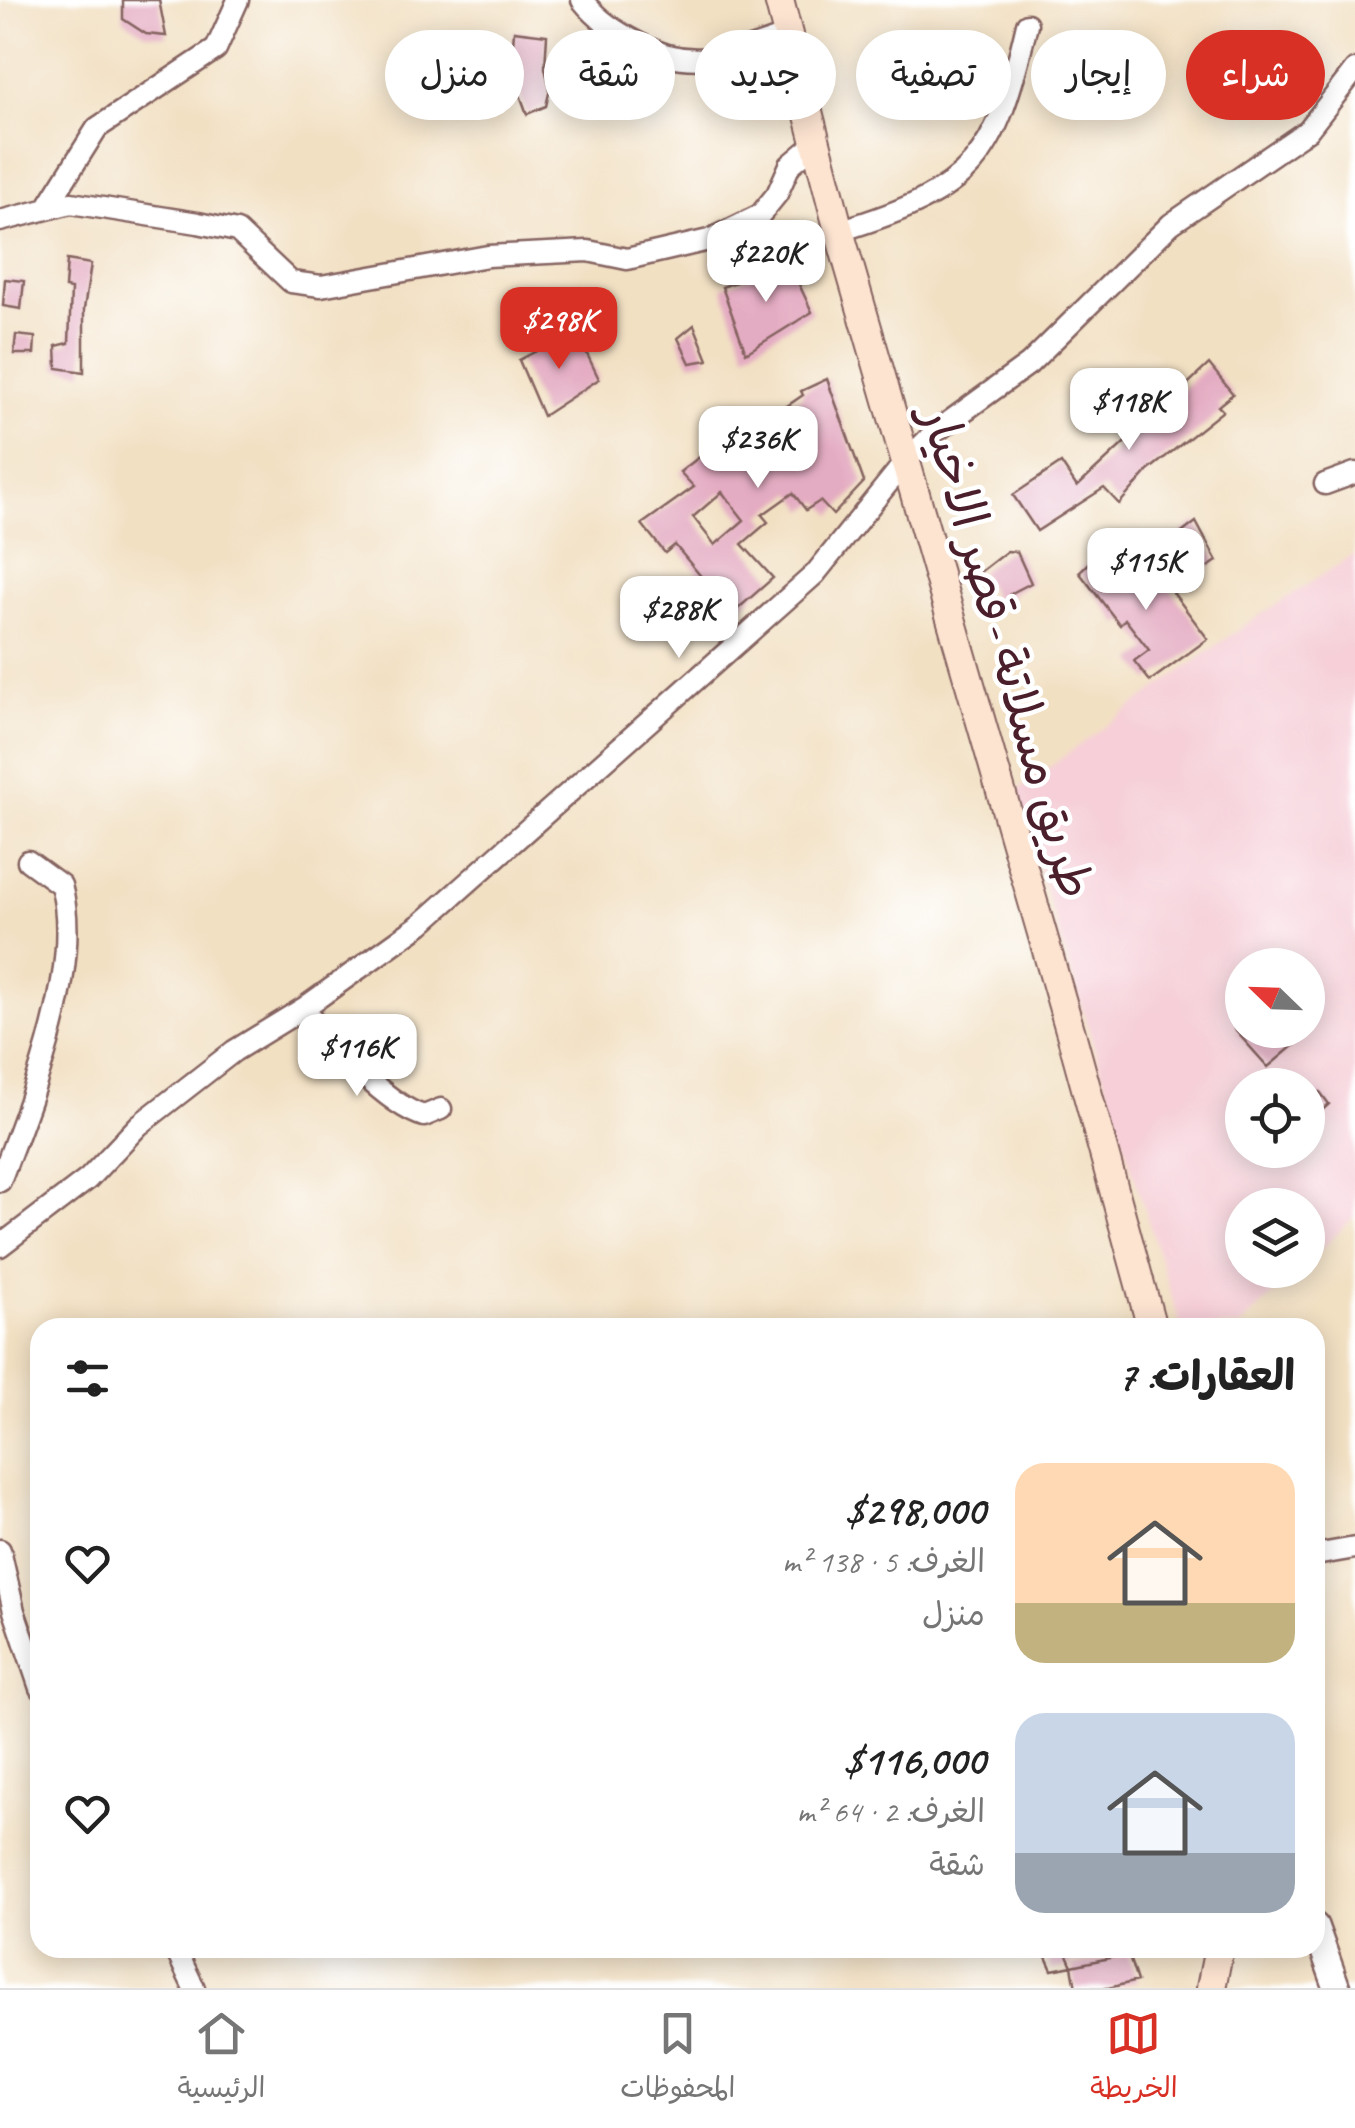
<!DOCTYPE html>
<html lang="ar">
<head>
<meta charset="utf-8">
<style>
	body { margin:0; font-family:Caveat,"Playpen Sans Arabic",sans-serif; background:#f6f6f6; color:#222; direction:rtl; height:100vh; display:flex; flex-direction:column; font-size:38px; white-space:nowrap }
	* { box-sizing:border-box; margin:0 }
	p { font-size:32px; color:#767676 }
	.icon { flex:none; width:55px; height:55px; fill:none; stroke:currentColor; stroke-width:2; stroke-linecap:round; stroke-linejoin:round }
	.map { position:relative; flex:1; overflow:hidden; direction:ltr }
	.panel { position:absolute; left:30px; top:1318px; width:1295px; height:640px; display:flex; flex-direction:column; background:#fff; border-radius:30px; box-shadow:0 5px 25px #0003; direction:rtl }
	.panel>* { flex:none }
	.guide { position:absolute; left:30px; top:30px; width:1295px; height:90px; direction:rtl; display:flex; gap:20px }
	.needle { width:65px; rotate:293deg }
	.controls { position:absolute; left:1225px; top:948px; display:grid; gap:20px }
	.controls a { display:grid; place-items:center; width:100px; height:100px; border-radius:50%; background:#fff; box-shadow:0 5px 25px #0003; font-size:50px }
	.price { position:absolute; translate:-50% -85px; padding:0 22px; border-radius:20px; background:#fff; color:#222; font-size:32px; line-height:65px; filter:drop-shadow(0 2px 5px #0008) }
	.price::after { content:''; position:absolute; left:50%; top:60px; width:30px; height:22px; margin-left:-15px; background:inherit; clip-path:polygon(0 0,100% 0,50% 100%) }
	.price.current { background:#d93025; color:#fff }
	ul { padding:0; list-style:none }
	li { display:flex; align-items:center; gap:30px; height:250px; padding:0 30px }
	li span { display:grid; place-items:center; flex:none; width:280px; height:200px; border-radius:30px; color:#555 }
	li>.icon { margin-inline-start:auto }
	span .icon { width:120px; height:120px; fill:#fffc; stroke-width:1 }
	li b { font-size:42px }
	h2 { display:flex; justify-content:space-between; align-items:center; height:120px; padding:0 30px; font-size:42px }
	.pill { padding:0 35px; border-radius:45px; background:#fff; box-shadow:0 5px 25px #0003; font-size:35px; line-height:90px }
	.pill.current { background:#d93025; color:#fff }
	.tabs { display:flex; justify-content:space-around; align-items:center; height:140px; border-top:2px solid #e0e0e0; background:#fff; font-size:28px; color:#767676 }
	.tabs a { display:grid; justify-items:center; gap:5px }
	.tabs .current { color:#d93025 }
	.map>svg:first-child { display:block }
	.built { fill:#f6cfd8; fill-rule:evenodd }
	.building { fill:#e4acc2; fill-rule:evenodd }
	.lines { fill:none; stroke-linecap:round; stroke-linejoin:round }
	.minor-casing { stroke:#856360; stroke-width:25 }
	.tertiary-casing { stroke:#856360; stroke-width:30 }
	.secondary-casing { stroke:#856360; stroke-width:32 }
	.minor { stroke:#fff; stroke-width:20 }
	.tertiary { stroke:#fff; stroke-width:25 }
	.secondary { stroke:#fde4d1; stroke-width:28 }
	.labels { text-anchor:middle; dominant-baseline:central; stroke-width:9; stroke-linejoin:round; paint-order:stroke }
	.street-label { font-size:50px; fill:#4a1f2b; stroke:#fff }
</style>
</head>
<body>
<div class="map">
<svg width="1355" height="1988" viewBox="0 0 1355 1988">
	<rect width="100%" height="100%" fill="#fff"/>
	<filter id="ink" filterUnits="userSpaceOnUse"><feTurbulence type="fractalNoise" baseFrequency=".01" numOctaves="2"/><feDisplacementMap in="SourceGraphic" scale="20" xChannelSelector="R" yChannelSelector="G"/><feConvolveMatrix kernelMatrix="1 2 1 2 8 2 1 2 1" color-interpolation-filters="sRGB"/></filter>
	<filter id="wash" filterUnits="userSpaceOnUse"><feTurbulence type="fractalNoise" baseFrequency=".0048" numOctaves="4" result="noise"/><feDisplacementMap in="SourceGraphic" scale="40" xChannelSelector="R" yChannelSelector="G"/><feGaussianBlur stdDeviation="2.25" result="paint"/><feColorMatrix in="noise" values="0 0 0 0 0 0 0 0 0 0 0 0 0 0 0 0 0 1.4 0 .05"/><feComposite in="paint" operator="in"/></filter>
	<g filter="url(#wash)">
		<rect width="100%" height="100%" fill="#f2e0c3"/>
		<!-- built -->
		<path class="built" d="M1355 554V1216L1308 1262V1205H1242V1270H1299L1239 1327H1181L1015 792 1245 625ZM1242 965H1308V1030H1242ZM1242 1085H1308V1150H1242Z"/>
		<g id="blocks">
			<!-- building -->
			<path class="building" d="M123 0H159L166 36 146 34 123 19Z
				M514 31 547 35 545 68 550 89 546 106 527 114 511 70Z
				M67 260 91 264 84 309V372L57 368 56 346 69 343 71 289 65 288Z
				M789 263 812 312 746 353 722 287Z
				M5 279 24 281 21 309 3 306Z
				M694 325 708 360 690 363 678 338Z
				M576 331 599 379 543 416 519 360Z
				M16 335 35 337 34 354H14Z
				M1209 364 1233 394 1218 406 1223 411 1149 470 1119 504 1104 488 1037 531 1013 495 1061 463 1077 487Z
				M827 379 864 482 833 515 820 501 806 510 793 493 762 515 768 522 742 544 773 578 732 614 675 545 665 553 642 524 694 487 680 472 712 447 718 453 803 395 801 391ZM722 492 744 520 715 545 693 517Z
				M1196 522 1217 561 1191 578 1170 542Z
				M1103 549 1132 582 1153 566 1208 639 1150 681 1134 661 1149 650 1125 619 1120 625 1079 572Z
				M1007 551 1017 552 1031 583 1010 594 1013 599 997 604 980 572Z
				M1235 1030H1265L1311 1031 1268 1067Z
				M1320 1092 1329 1104 1308 1123V1104Z
				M1042 1948H1064L1072 1966 1052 1970Z
				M1128 1954 1137 1981 1108 1988H1076L1072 1966Z"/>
		</g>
	</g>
	<g filter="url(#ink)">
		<use href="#blocks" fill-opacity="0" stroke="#856360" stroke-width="2.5"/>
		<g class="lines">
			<!-- minor casing -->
			<g class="minor-casing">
				<path id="minor" d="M582 0C598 20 616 32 638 43 695 74 732 53 789 35
					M48 206 97 128 216 49 238 0
					M0 221 71 203 198 223 237 231 291 282 321 286 488 256 588 251 627 259 709 240 760 215 777 194 790 165 815 144
					M839 231C976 189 995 161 1027 24
					M1325 484 1355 473
					M304 1008C324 1039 388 1106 424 1116L441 1109
					M0 1181C30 1102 84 968 61 885L28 861
					M0 1246 88 1179 139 1125 234 1051 304 1008 421 924 815 574 905 462 935 432 1029 364 1171 224 1308 130 1355 70
					M0 1550 14 1611 40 1688
					M1315 1555 1355 1548
					M175 1948 194 1988"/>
			</g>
			<!-- tertiary casing -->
			<g class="tertiary-casing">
				<path id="tertiary" d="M1315 1926 1337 1988"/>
			</g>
			<!-- secondary casing -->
			<g class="secondary-casing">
				<path id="secondary" d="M779 0 839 231 1072 1037 1152 1328
					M1211 1988 1219 1948"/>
			</g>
			<!-- minor -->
			<use href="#minor" class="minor"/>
			<!-- tertiary -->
			<use href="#tertiary" class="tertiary"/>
			<!-- secondary -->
			<use href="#secondary" class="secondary"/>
		</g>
	</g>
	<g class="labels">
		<!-- street labels -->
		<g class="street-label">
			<text transform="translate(1007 652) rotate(74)">طريق مسلاتة -قصر الاخيار</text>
		</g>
	</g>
</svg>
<div class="controls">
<a><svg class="needle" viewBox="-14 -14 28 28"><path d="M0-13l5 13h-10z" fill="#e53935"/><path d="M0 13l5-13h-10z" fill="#767676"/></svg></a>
<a><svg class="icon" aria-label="locate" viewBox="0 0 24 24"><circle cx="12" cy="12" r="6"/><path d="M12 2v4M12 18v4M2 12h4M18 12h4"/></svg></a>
<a><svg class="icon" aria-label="layers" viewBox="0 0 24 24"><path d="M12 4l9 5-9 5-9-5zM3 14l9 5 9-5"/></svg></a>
</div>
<b class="price" style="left:766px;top:305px">$220K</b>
<b class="price current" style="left:559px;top:372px">$298K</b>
<b class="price" style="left:1129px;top:453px">$118K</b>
<b class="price" style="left:758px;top:491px">$236K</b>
<b class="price" style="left:1146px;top:613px">$115K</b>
<b class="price" style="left:679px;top:661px">$288K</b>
<b class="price" style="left:357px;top:1099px">$116K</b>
<div class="guide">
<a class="pill current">شراء</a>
<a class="pill">إيجار</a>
<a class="pill">تصفية</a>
<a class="pill">جديد</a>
<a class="pill">شقة</a>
<a class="pill">منزل</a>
</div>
<section class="panel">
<h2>العقارات: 7<svg class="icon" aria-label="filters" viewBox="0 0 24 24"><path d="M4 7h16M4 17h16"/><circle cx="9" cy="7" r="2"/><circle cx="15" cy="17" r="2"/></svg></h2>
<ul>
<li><span style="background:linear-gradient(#ffd9b3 70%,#c2b280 0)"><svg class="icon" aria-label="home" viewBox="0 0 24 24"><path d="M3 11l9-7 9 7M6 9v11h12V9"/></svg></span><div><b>$298,000</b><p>الغرف: 5 · 138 m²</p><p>منزل</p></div><svg class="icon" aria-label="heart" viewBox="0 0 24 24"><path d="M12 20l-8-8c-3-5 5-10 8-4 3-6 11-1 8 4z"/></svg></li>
<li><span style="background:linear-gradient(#c9d6e8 70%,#9aa5b1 0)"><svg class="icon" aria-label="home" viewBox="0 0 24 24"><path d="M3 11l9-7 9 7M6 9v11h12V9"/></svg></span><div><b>$116,000</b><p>الغرف: 2 · 64 m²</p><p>شقة</p></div><svg class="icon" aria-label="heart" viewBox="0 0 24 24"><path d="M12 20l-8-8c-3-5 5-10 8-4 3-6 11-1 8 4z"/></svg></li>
</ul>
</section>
</div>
<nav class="tabs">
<a class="current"><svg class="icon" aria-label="map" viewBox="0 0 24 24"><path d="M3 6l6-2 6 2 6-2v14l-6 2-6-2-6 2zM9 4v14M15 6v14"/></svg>الخريطة</a>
<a><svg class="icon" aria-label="saved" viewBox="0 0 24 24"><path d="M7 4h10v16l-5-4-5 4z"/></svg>المحفوظات</a>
<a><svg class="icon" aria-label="home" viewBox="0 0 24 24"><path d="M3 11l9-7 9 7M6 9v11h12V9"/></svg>الرئيسية</a>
</nav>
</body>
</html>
